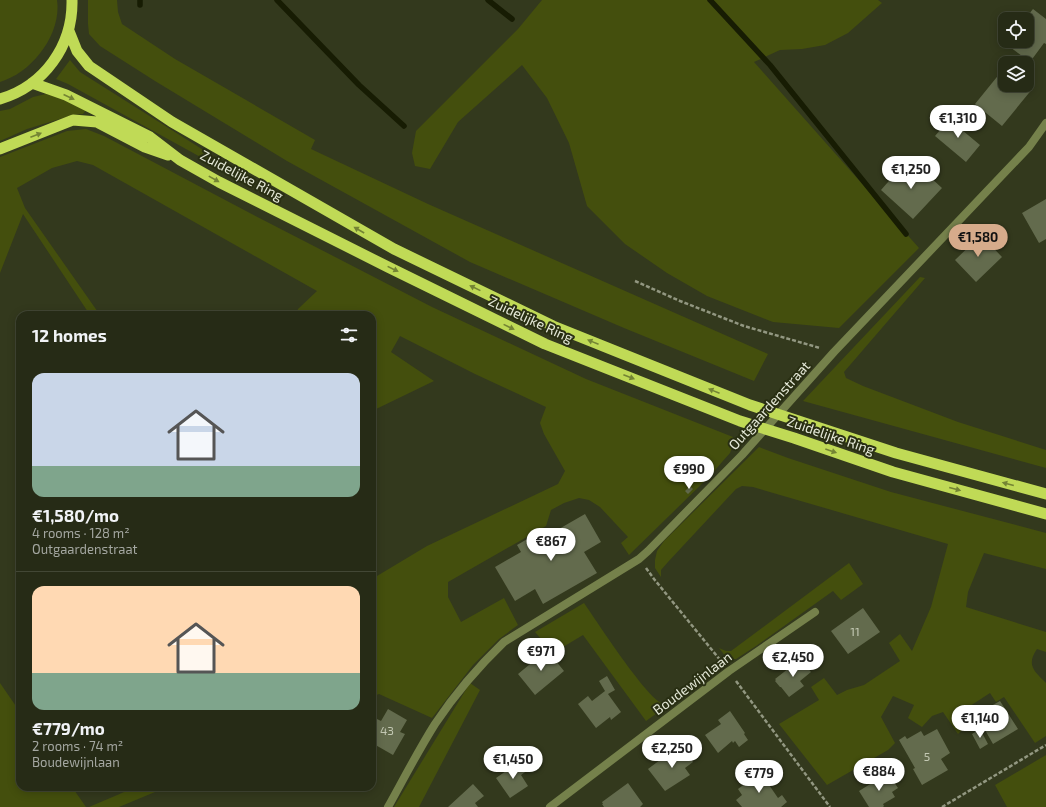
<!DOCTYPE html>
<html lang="en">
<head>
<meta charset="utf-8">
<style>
	body { margin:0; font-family:"Exo 2",sans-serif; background:#2e331f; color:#f1f3f6; height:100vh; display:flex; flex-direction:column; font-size:15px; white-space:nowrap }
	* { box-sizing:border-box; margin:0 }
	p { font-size:13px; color:#a4a7a1 }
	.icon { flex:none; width:22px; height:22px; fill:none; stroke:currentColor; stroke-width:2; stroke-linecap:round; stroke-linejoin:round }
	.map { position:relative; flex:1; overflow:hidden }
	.sheet { position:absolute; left:16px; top:311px; width:360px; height:480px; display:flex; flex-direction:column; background:#262b16; border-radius:12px; box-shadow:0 2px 10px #0003,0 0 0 1px #424735 }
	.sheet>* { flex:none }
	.tools { position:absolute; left:998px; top:12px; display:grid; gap:8px }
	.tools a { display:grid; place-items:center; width:36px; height:36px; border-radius:8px; background:#262b16; box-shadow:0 2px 10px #0003,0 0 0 1px #424735; font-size:20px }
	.price { position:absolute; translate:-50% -34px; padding:0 9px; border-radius:14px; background:#fff; color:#222; font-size:13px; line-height:26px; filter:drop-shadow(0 1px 2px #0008) }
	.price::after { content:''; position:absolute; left:50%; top:24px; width:12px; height:9px; margin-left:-6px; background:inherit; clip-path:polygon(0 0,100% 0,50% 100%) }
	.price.selected { background:#d6ab8b; color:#111 }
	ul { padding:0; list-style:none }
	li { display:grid; align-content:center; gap:8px; height:212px; padding:0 16px }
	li+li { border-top:1px solid #424735 }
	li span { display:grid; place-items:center; height:124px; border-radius:12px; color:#555 }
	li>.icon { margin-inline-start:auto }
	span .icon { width:72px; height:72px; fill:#fffc; stroke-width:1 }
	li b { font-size:17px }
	h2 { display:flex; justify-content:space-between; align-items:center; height:48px; padding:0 16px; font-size:17px }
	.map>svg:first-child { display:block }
	.green { fill:#444f0d }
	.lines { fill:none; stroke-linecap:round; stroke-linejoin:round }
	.stream { stroke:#171c03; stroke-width:5.5 }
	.building { fill:#636b4d }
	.path { stroke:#929781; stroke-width:2.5; stroke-dasharray:4 2; stroke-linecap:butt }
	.minor { stroke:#75814b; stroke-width:8 }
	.trunk { stroke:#c0da56; stroke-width:11 }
	.oneway { fill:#748434 }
	.labels { text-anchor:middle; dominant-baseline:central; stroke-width:4; stroke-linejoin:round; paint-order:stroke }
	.number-label { font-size:12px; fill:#c4c9b4 }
	.street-label { font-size:14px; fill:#e4e8d7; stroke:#292f13 }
</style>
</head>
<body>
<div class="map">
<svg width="1046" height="807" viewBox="0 0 1046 807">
	<rect width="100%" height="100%" fill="#33391d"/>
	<!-- green -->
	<path class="green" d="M0 0H57C62 34 32 73 0 82Z
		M88 0H117L118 12 122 24 175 59 315 140 311 149 428 204 768 354 754 381 624 328 470 262 287 161 155 81 100 46 89 34 88 24Z
		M542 0H878L882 3 848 33 825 45 802 49 780 50 754 62 919 248 839 328 773 322 707 296 667 273 625 244 587 206 569 143 547 98 522 65 458 122 430 169 415 166 412 153 416 131 518 29Z
		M70 60 80 72 246 177 244 181 68 84 56 79Z
		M46 94 57 96 86 110 83 114 73 115 27 129 0 141V111L10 109 33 97Z
		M86 129 104 136 246 211 432 307 586 379 733 437V445L730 453 722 462 711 475 629 555 621 543 628 537 600 507 589 500 579 498 564 503 551 510 546 526 448 582V597L461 622 504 598 518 625 499 639 473 665 432 718 379 694 372 697V579L427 546 558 484 565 471 544 434 540 423 546 407 475 374 400 336 391 352 434 381 372 411V315H296L298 309 317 291 93 165 77 161 52 168 17 188 25 208 100 315H90L23 214 0 273V157L67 131Z
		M920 277 925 278 844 372 846 378 863 386 958 422 1046 450V468L803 401Z
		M759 447 788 458 891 492 1046 533V569L984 553 968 592 966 607 1046 632V652L1037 649C1026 665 1034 671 1046 683V736L1035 743 1004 697 996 702 990 693 967 708 976 717 958 734 943 712 932 716 922 727 908 718 914 705 893 696 881 717 895 743 888 750 827 785 779 724 819 700 811 687 824 678 837 695 847 690 864 685 900 661 889 643 900 634 912 651 931 607 948 544 753 487 742 486 736 489 668 562 661 570V577L655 568V560L657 551 664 541Z
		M849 563 863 584 841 600 833 591 756 646 736 659H730L726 657 719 648 726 651H731Z
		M584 603C596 620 647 699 662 703 665 703 669 703 671 703L646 721 583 635 553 653 535 632Z
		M0 683 20 712V787H72L86 807H0Z
		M470 683 480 690 419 807H394Z
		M1046 755V807H1007L995 785Z
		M136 787H167L119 807H89Z"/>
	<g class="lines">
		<!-- stream -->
		<path class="stream" d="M277 0 359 85 404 126
			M488 0 512 19
			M710 0 770 65 906 234
			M140 5V0"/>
	</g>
	<!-- building -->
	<path class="building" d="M1033 9 1046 19V44L1044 43 1030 62 1006 44 1008 41H1027V19H1025Z
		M1005 67V85H1027V83L1033 88 1002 126 975 104Z
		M953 115 966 125 962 130 980 145 966 162 935 136Z
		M903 165 913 174 919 167 942 188 913 219 881 190Z
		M1046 199V239L1039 243 1022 213Z
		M981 235 1002 257 976 282 955 260Z
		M690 486 693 489 688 494 685 491Z
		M585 514 601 542 584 552 597 573 543 604 535 589 515 601 495 567 521 552 517 545 541 531 545 537Z
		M863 608 880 632 848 654 831 631Z
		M547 650 564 671 535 695 518 674Z
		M801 660 811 672 800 681 804 686 789 697 781 687H780L775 681 776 680 775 679 793 665 794 666Z
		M607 676 615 690 608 694 621 712 611 720 610 717 596 728 578 704 588 696 592 701 605 691 599 681Z
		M1000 701 1018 729 993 744 981 723 995 714 991 706Z
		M388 709 407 720 400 732 405 734 393 755 372 743V729L377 719 381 721Z
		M730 711 745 733 744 734 748 740 739 747 735 741 733 743 732 741 718 753 705 735 721 724 718 720Z
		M937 729 950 753 941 759 948 770 922 785 913 769 915 768 899 740 905 736 907 739 921 731 924 736Z
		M980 729 988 744 980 749 972 734Z
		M682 747 693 762 685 768 690 775 665 791 648 769 672 751 674 753Z
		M522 761 528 770 521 775 528 786 510 798 496 778 516 764 517 765Z
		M762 771 769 781 767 782 778 798 782 795 787 802 781 807H742L736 800 742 795 738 789Z
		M888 773 898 788 892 792 895 797 883 804 884 806 883 807H869L859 791Z
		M628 783 643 804 640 807H604L602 804H603L602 802Z
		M473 784 484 796 475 803 478 807H448Z"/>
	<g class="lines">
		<!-- path -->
		<path class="path" d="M635 281 680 301 744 326 820 348
			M646 568 654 579 721 661
			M736 681 830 807
			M942 807 1046 745"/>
		<!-- minor -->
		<path class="minor" d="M388 807C403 780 418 751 435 724 455 694 478 667 504 642L639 559 648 551 742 455 834 352 1029 147 1046 123
			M550 807 729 671 815 612"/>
		<!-- trunk -->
		<path class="trunk" d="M69 31 77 51 89 66 172 122 394 249 553 326 750 405 896 453 1046 494
			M32 83 66 95 150 137 180 160 219 182 388 267 545 344 740 421 794 438 893 472 1046 514
			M0 99C44 86 73 46 72 0
			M0 149 73 120 97 122 145 147 168 155"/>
	</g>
	<!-- one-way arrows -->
	<defs><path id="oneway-solid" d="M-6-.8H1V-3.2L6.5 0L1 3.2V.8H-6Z"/></defs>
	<g class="oneway">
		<use href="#oneway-solid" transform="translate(69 97) rotate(25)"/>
		<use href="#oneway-solid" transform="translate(36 135) rotate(-21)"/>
		<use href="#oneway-solid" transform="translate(214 179) rotate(29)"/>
		<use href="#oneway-solid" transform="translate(359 230) rotate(-150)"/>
		<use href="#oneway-solid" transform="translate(393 269) rotate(26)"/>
		<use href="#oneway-solid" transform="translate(475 288) rotate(-154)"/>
		<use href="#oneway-solid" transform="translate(509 327) rotate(26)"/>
		<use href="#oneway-solid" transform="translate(593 342) rotate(-158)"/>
		<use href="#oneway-solid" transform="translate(629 377) rotate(21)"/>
		<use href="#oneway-solid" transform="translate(714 391) rotate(-158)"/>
		<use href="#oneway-solid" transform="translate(831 451) rotate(19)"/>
		<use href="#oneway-solid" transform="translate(1008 484) rotate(-165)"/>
		<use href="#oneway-solid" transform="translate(955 489) rotate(15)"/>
	</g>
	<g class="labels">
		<!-- number labels -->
		<g class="number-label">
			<text x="855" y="631">11</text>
			<text x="387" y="730">43</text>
			<text x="927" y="756">5</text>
		</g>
		<!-- street labels -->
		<g class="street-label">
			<text transform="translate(242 175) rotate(28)">Zuidelijke Ring</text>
			<text transform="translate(531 319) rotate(25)">Zuidelijke Ring</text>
			<text transform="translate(769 405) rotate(-48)">Outgaardenstraat</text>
			<text transform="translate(831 435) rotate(19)">Zuidelijke Ring</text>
			<text transform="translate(692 683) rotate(-37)">Boudewijnlaan</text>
		</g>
	</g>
</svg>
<div class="tools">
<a><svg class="icon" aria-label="locate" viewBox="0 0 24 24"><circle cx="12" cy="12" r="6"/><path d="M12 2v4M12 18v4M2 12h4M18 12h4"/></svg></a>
<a><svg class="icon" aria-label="layers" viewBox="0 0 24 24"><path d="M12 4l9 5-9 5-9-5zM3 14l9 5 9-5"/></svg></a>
</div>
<b class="price" style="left:958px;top:139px">€1,310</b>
<b class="price" style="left:911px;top:190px">€1,250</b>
<b class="price selected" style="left:978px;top:258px">€1,580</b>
<b class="price" style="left:689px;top:490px">€990</b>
<b class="price" style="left:551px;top:562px">€867</b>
<b class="price" style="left:541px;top:672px">€971</b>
<b class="price" style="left:793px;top:678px">€2,450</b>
<b class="price" style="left:980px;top:739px">€1,140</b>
<b class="price" style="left:672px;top:769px">€2,250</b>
<b class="price" style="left:513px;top:780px">€1,450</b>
<b class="price" style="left:879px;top:792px">€884</b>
<b class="price" style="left:759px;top:794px">€779</b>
<section class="sheet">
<h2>12 homes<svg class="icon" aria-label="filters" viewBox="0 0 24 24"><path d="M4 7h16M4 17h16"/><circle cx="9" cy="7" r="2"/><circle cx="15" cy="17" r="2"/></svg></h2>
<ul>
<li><span style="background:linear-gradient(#c9d6e8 75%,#7fa58c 0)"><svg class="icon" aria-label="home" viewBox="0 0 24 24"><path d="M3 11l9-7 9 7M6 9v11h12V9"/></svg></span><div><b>€1,580/mo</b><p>4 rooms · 128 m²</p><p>Outgaardenstraat</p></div></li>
<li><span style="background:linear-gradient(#ffd9b3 70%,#7fa58c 0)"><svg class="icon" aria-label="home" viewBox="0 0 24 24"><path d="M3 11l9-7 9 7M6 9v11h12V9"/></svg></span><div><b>€779/mo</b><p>2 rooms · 74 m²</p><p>Boudewijnlaan</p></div></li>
</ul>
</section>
</div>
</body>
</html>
